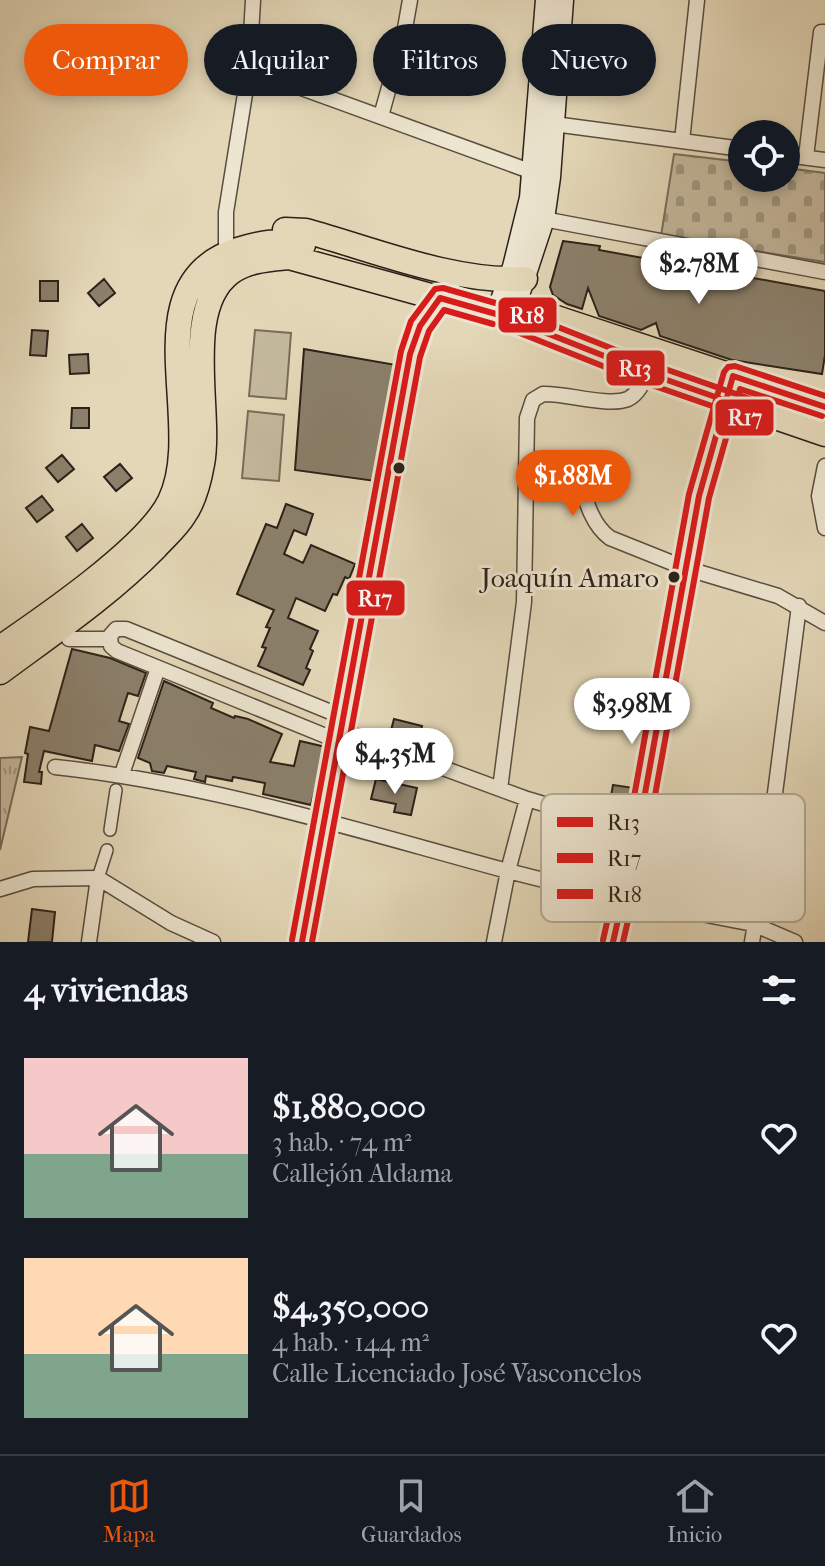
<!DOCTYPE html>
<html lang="es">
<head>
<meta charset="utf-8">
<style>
	body { margin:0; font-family:"IM FELL French Canon",serif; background:#20242c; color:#f1f3f6; height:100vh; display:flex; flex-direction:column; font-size:30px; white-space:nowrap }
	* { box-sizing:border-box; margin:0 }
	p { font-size:26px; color:#9ea1a6 }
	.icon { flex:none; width:44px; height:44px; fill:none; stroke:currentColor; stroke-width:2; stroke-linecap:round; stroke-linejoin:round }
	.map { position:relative; height:942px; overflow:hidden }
	.panel { display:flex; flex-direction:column; background:#171b24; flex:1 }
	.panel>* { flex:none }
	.banner { position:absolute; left:24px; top:24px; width:778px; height:72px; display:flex; gap:16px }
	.tools { position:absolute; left:728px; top:120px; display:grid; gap:16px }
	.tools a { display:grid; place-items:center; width:72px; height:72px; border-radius:50%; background:#171b24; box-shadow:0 4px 12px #0003; font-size:40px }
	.price { position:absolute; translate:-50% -68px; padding:0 18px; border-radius:28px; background:#fff; color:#222; font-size:26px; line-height:52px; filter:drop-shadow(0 2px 4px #0008) }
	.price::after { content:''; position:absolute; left:50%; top:48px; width:24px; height:18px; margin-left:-12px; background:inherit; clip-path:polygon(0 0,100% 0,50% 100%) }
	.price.current { background:#ea580c; color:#fff }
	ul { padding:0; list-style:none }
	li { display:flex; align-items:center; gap:24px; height:200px; padding:0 24px }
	li span { display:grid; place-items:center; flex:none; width:224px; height:160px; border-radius:0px; color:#555 }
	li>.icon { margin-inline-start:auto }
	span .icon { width:96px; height:96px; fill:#fffc; stroke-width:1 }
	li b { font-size:34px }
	h2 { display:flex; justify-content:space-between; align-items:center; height:96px; padding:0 24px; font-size:34px }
	.chip { padding:0 28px; border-radius:36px; background:#171b24; box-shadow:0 4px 12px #0003; font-size:28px; line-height:72px }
	.chip.current { background:#ea580c; color:#fff }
	.dock { display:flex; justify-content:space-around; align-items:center; height:112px; border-top:2px solid #363941; background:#171b24; font-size:22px; color:#9ea1a6 }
	.dock a { display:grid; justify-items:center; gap:4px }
	.dock .current { color:#ea580c }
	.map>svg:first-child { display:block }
	.green { fill:#c4b89c; stroke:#786c5a; stroke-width:2 }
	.cemetery { fill:url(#cemetery-stones); stroke:#786c5a; stroke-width:2 }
	.park { fill:url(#park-tufts); stroke:#786c5a; stroke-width:2 }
	.building { fill:#8b806b; stroke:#2b2119; stroke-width:2 }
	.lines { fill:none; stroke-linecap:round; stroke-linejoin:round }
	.pedestrian-casing { stroke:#594e40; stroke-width:14 }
	.minor-casing { stroke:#594e40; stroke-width:17 }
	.tertiary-casing { stroke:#594e40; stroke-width:21 }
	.secondary-casing { stroke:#2b2119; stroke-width:23 }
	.primary-casing { stroke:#2b2119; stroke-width:27 }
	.pedestrian { stroke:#ede5d0; stroke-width:11 }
	.minor { stroke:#ede5d0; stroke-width:14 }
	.tertiary { stroke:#ede5d0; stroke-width:18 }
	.secondary { stroke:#ede5d0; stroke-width:20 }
	.primary { stroke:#e3d7b7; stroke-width:24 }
	.bus-1-casing { stroke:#ede5d0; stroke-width:12 }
	.bus-2-casing { stroke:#ede5d0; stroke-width:12 }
	.bus-3-casing { stroke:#ede5d0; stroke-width:12 }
	.bus-1 { stroke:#d81b1b; stroke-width:6 }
	.bus-2 { stroke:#d81b1b; stroke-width:6 }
	.bus-3 { stroke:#d81b1b; stroke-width:6 }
	.bus-dot { fill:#2b2119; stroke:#ede5d0; stroke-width:3 }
	.labels { text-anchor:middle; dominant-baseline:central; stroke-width:6; stroke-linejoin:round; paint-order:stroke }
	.bus-label { font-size:28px; fill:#2b2119; stroke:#ede5d0; text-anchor:end }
	.key { fill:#ede5d0; stroke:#b3aa99; stroke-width:2 }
	.key-label { font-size:22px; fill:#2b2119 }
	.line-badge { stroke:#ede5d0; stroke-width:3 }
	.badge-label { font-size:22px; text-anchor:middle; font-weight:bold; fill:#fff }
</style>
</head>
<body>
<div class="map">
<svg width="825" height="942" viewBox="0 0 825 942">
	<defs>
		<pattern id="cemetery-stones" width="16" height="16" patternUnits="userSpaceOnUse" patternTransform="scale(2)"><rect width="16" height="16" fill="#c4b89c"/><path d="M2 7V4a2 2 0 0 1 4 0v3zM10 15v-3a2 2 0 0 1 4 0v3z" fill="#9f957e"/></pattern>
		<pattern id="park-tufts" width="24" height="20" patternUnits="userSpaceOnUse" patternTransform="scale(2)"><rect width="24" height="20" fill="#c4b89c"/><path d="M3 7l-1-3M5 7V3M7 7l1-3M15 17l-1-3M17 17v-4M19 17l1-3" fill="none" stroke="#9f957e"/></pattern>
	</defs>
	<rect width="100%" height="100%" fill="#e3d7b7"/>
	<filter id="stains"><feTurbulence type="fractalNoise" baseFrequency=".0025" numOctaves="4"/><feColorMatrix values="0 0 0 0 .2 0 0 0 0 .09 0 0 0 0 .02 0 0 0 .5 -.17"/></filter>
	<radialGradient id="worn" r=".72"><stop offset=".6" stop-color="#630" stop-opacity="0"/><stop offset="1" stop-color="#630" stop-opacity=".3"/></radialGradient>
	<!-- green -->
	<path class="green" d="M255 330 291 333 286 399 249 396Z
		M248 411 284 415 279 481 242 478Z"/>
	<!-- cemetery -->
	<path class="cemetery" d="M674 154 742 162V178H786V168L825 173V262L661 236Z"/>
	<!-- park -->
	<path class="park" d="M22 757 0 850V758Z"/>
	<!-- building -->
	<path class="building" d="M563 241 600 246 599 250 825 291V355L822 374 732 360 660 336 656 323 641 330 599 316 588 288 582 309 567 304 553 295 550 287Z
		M104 279 115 293 99 306 88 293Z
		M40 281H58V301H40Z
		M32 330 48 331 46 356 30 355Z
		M304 349 396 365 375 481 295 470Z
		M88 354 89 373 70 374 69 355Z
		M72 408H89V428H71Z
		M62 455 74 469 58 482 46 468Z
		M120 464 132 478 116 491 104 477Z
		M42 496 53 510 37 522 26 508Z
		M286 504 313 514 306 535 294 530 284 554 303 563 311 545 355 564 349 579 345 577 337 595 333 594 325 611 296 598 288 618 318 631 310 649 313 651 306 668 310 670 303 685 258 666 266 648 262 647 270 628 266 627 274 610 237 594 266 524 277 528Z
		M82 524 93 538 77 551 66 537Z
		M72 649 110 658 146 673 138 696 128 693 119 721 129 724 119 751 95 745 92 761 44 751 39 772H42L41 784 24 782 28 754 25 753 30 727 49 731Z
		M164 681 213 703 211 708 234 718 235 716 248 719 282 734 270 762 294 766 300 741 326 747 311 805 263 794 265 783 233 777 232 781 206 776 205 782 194 779 196 772 167 766 164 773 152 771 150 763 138 758Z
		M394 719 422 726 418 741 390 734Z
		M355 749 377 754 373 778 350 773Z
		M376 779 417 788 411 815 394 812 396 804 371 799Z
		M613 785 634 788 628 819 608 813Z
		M32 909 55 912 52 942H28Z"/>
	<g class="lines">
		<!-- pedestrian casing -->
		<g class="pedestrian-casing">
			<path id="pedestrian" d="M110 830 116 790
				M98 878 107 850"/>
		</g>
		<!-- minor casing -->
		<g class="minor-casing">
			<path id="minor" d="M249 69 538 174
				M381 116 404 34 410 0
				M554 124 742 149
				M682 141 697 0
				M786 155 825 160
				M806 157 821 32H825
				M538 218 825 272
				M226 254V212L249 69 253 0
				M825 466 819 496 825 528
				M576 468C584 492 589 523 610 538L685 568 778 596 825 623
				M69 639H109
				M340 730 527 799 638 832 753 924 795 942
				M338 741 117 651 111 646 110 636 116 629H126L343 717
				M55 767C207 783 356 830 504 870 587 892 670 908 753 924
				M122 774 158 668
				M500 789 524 602 527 418 533 400 543 394C566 393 608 407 628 399 638 394 643 383 647 373
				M0 889 33 879 98 878 171 923 213 942
				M89 942 98 878
				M494 942 508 871 527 799
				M752 942 769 840 799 606"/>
		</g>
		<!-- tertiary casing -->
		<g class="tertiary-casing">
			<path id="tertiary" d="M302 942 410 354 420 326 450 287
				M613 942 638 832 699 496 733 376"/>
		</g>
		<!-- secondary casing -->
		<g class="secondary-casing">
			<path id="secondary" d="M496 314 513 267 530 198 546 0
				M511 319 544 219 550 177 563 0"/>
		</g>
		<!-- primary casing -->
		<g class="primary-casing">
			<path id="primary" d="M285 230 306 231C375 250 454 283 525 279
				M523 307 825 407
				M0 648C44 618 148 547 170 501 208 423 130 284 238 250 260 243 280 239 303 245
				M0 672C54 632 109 595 156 547 165 537 177 527 184 515 194 501 199 481 202 464 212 412 181 308 231 272 248 260 269 259 289 257L496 314 647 373 825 434"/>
		</g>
		<!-- pedestrian -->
		<use href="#pedestrian" class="pedestrian"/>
		<!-- minor -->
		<use href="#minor" class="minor"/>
		<!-- tertiary -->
		<use href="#tertiary" class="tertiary"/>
		<!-- secondary -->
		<use href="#secondary" class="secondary"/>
		<!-- primary -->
		<use href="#primary" class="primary"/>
		<!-- bus-1 casing -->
		<g class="bus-1-casing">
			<path id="bus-1" d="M511 319 647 373 761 413
				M302 942 410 354 420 326 440 298 496 314
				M613 942 638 832 699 496 733 376 825 407"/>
		</g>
		<!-- bus-2 casing -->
		<g class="bus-2-casing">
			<path id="bus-2" d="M507 328 643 382 758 422
				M312 942 420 357 429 331 444 310 493 324
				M623 942 648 834 709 498 740 389 822 416"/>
		</g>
		<!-- bus-3 casing -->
		<g class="bus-3-casing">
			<path id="bus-3" d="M515 310 651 364 764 404
				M292 940 401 351 411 321 435 289 443 288 499 304
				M603 940 628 830 689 494 724 372 728 367 735 366 825 396"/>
		</g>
		<!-- bus-1 -->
		<use href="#bus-1" class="bus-1"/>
		<!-- bus-2 -->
		<use href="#bus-2" class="bus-2"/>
		<!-- bus-3 -->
		<use href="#bus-3" class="bus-3"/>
	</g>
	<!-- markers -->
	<g class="bus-dot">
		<circle cx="399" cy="468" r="7"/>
		<circle cx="674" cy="577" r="7"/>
	</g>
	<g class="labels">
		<!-- bus labels -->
		<g class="bus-label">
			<text x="659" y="577">Joaquín Amaro</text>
		</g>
	</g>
	<!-- legend -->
	<rect x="541" y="794" width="264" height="128" rx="12" class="key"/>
	<rect x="557" y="817" width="36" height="10" fill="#d81b1b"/>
	<rect x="557" y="853" width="36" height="10" fill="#d81b1b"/>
	<rect x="557" y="889" width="36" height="10" fill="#d81b1b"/>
	<g class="key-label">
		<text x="607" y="830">R13</text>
		<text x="607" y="866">R17</text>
		<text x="607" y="902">R18</text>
	</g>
	<g class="line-badge">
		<rect x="497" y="296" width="61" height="38" rx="8" fill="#d81b1b"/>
		<rect x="605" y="349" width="61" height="38" rx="8" fill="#d81b1b"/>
		<rect x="714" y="398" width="61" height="39" rx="8" fill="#d81b1b"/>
		<rect x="345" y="579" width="61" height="38" rx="8" fill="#d81b1b"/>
	</g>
	<g class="badge-label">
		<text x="527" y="323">R18</text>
		<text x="635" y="376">R13</text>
		<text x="745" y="425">R17</text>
		<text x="375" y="606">R17</text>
	</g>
	<rect width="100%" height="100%" filter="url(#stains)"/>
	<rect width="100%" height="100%" fill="url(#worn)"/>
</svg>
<div class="tools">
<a><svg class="icon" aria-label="locate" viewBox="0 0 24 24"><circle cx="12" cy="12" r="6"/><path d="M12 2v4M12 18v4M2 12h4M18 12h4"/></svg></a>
</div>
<b class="price" style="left:699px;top:306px">$2.78M</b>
<b class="price current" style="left:573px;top:518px">$1.88M</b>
<b class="price" style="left:632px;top:746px">$3.98M</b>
<b class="price" style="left:395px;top:796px">$4.35M</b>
<div class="banner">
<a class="chip current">Comprar</a>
<a class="chip">Alquilar</a>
<a class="chip">Filtros</a>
<a class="chip">Nuevo</a>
</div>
</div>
<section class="panel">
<h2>4 viviendas<svg class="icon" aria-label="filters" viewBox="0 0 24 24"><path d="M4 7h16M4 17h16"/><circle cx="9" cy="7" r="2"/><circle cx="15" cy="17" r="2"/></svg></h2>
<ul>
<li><span style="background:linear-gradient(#f6c9c9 60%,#7fa58c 0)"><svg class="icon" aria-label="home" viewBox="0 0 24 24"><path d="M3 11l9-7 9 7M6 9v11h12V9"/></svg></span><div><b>$1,880,000</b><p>3 hab. · 74 m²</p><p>Callejón Aldama</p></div><svg class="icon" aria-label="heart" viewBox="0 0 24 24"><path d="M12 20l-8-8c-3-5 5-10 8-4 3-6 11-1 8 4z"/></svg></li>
<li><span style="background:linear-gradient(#ffd9b3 60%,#7fa58c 0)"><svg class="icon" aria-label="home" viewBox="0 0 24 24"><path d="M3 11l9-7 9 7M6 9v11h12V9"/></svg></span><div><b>$4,350,000</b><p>4 hab. · 144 m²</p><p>Calle Licenciado José Vasconcelos</p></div><svg class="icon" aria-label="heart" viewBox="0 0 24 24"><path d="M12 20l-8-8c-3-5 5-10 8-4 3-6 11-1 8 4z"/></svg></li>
</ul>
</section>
<nav class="dock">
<a class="current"><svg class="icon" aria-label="map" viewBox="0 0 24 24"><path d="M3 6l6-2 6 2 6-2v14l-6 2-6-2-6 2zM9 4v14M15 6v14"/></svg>Mapa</a>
<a><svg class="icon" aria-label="saved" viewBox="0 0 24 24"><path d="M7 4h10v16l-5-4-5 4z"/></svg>Guardados</a>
<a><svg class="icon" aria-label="home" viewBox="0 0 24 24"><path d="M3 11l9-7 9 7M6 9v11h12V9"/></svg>Inicio</a>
</nav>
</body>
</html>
